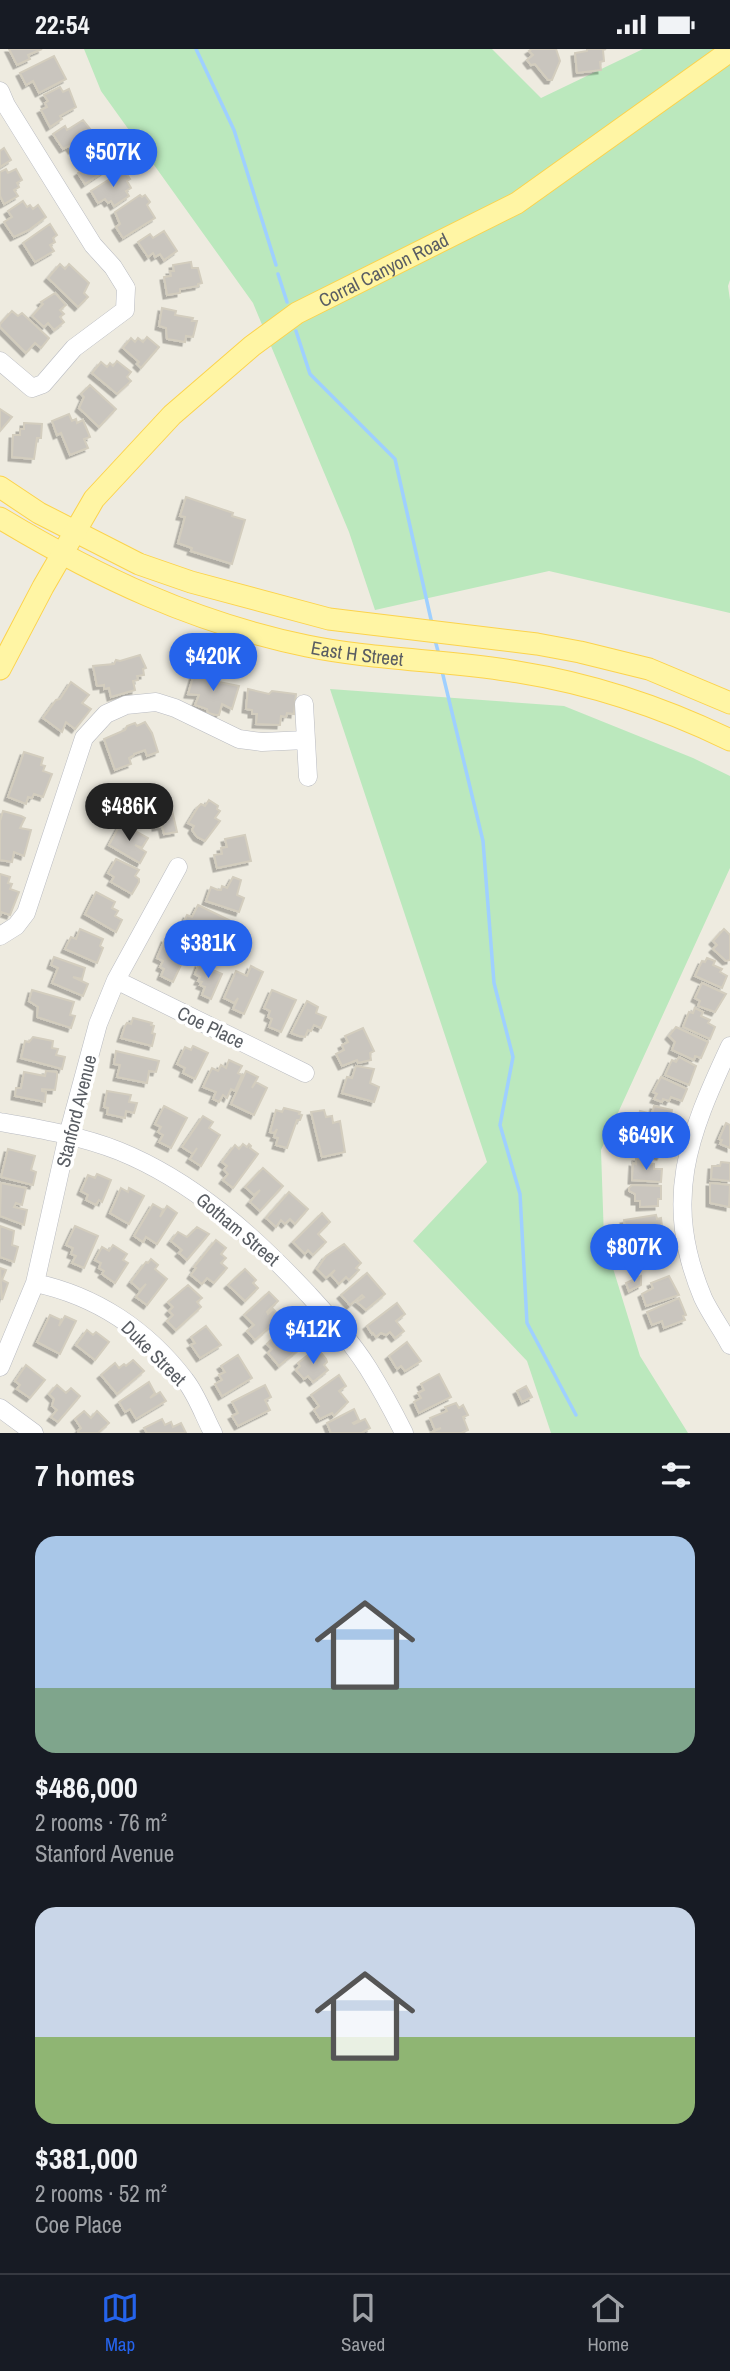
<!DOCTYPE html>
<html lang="en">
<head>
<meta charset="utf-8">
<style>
	body { margin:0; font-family:"Archivo Narrow",sans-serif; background:#242831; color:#f1f3f6; height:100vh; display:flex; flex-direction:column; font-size:26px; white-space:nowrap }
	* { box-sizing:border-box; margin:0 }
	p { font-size:23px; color:#9ea1a6 }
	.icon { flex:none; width:38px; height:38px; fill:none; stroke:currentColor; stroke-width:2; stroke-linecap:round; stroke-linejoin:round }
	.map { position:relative; height:1384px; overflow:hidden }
	.sheet { display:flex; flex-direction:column; background:#171b24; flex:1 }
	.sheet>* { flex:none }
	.price { position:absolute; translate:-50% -60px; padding:0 16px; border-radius:24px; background:#2563eb; color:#fff; font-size:23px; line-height:46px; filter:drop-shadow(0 2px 4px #0008) }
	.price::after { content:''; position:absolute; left:50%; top:42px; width:21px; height:16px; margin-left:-10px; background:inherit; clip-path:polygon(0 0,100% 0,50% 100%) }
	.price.current { background:#222; color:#fff }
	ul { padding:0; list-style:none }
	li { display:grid; align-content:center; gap:14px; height:371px; padding:0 35px }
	li span { display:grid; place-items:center; height:217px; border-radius:21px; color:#555 }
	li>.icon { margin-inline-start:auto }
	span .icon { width:126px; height:126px; fill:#fffc; stroke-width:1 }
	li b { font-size:30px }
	h2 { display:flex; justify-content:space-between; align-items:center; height:84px; padding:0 35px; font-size:30px }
	.status { display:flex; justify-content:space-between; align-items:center; height:49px; padding:0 35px; background:#171b24; direction:ltr }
	.status svg { height:19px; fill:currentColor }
	.dock { display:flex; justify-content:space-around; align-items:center; height:98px; border-top:2px solid #363941; background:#171b24; font-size:19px; color:#9ea1a6 }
	.dock a { display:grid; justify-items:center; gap:4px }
	.dock .current { color:#2563eb }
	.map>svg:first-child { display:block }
	.green { fill:#bbe8bd }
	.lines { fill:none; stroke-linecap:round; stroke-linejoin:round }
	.stream { stroke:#9fd0ff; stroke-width:3.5 }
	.building { fill:#c9c5be; stroke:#d3cdbe; stroke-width:2; filter:url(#shadow) }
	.minor-casing { stroke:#b9bbc1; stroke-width:19 }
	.major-casing { stroke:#fcd34c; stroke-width:23 }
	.minor { stroke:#fff; stroke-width:18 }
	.major { stroke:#fff5a4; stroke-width:21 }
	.labels { text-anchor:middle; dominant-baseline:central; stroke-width:7; stroke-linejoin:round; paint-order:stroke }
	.street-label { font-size:19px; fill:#595d63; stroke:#fff }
</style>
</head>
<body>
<div class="status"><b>22:54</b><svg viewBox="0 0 49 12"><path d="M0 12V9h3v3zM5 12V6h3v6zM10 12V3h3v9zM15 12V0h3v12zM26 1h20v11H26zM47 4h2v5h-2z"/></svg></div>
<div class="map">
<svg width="730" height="1384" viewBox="0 0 730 1384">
	<defs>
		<filter id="shadow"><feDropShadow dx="-3.5" dy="3.5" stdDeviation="0" flood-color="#0004"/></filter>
	</defs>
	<rect width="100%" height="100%" fill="#eeebe0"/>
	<!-- green -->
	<path class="green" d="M84 0H492L541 49 643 0H730V231L728 237 730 251V564L549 522 375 561 349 483 253 254 101 42Z
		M330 640 564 657 693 709 730 727V819L601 1101 604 1190 640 1307 688 1384H551L527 1312 413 1192 487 1113Z"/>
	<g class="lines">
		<!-- stream -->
		<path class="stream" d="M196 0 234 81 276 216
			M278 225 287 253
			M296 282 310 325 395 410 432 575
			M435 591 439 606
			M442 622 483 792 494 934 513 1008 500 1076 520 1145 527 1274 576 1366"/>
	</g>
	<!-- building -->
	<path class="building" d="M9 0H42L28 6 30 10 17 16Z
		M532 0H556L560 12 552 31H548L535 15 531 16 527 11 533 6 529 2Z
		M587 0H606L603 1 604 12 600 13 601 21 577 24 575 4 587 2Z
		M54 7 66 30 39 44 33 32 26 36 20 24Z
		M60 38 63 43 69 40 76 58 60 67 62 70 50 78 41 61 47 58 45 54 48 52 44 46Z
		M83 71 95 86 89 90 93 95 77 104 74 99 72 101 69 97 63 100 53 85 65 77 67 81Z
		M110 89 115 97 108 101 116 114 85 135 78 124 84 120 77 110Z
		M4 99 11 111 0 118V102Z
		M6 120 8 124 16 120 22 131 17 134 19 138 14 141 18 147 4 155 0 147V123Z
		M124 121 130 130 127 132 131 139 126 142 129 147 114 157 111 152 108 154 105 150 98 154 91 142Z
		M140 146 142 148 145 146 150 153 147 156 155 169 123 189 116 178 120 175 115 163Z
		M23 152 27 158 30 156 33 160 38 156 46 168 29 181 14 188 4 173 12 168 8 162Z
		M50 175 57 186 53 189 55 193 50 196 54 202 35 213 23 194Z
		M164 182 177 202 164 211 160 205 155 208 153 204 148 208 138 193 150 185 153 189Z
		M191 213 192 219H198L202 234 198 235V237L180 240V244L167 246 164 228 171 227 170 222H174L173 216Z
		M60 215 65 220 69 215 89 234 84 244 88 248 78 258 48 229Z
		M55 244 66 256 60 261 64 265 60 268 64 273 54 281 48 274 44 278 32 267 43 255 41 253Z
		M162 259 176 262 175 266 193 269 192 272H197L193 288 186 287 185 293 167 290 166 279 159 277Z
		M12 262 18 267 22 264 49 289 41 299 35 294 26 304 0 278V275Z
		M147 288 159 298 141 319 137 315 139 313 123 299 131 289 135 293 138 289 143 293Z
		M117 312 131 323 127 328 131 332 117 345 92 324 101 313 107 318 110 314 113 317Z
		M90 336 116 360 99 378 79 359 84 348 81 345Z
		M0 360 12 368 0 382Z
		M69 365 72 372 76 370 77 374 83 371 90 388 84 390 88 399 70 406 61 384 57 386 52 372Z
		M24 374 42 375 41 389H37L34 410 12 408 13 386H20V380H24Z
		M186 448 233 464 232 467 245 471 232 515 191 502 192 499 178 494 185 468 180 467Z
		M140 606 146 619 143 620 144 626 137 627 138 631 133 632 135 641 111 648 109 639 104 640V636L97 637 93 617 114 615 116 611 120 612Z
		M195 622 217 629 219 633 239 637 232 660 222 655 219 666H216L208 664 207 660 195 656 199 646 188 645Z
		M71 633 89 646 82 654 91 660 75 680 66 673 62 683 43 669 56 651 60 650Z
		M248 640 269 645 272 642 296 645 294 665 287 664 286 668 281 667 280 676 256 675 257 665H252V661L246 660Z
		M145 673 152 684 158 703 147 707 145 701 134 705V706L129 709 131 715 115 721 104 690 125 681 127 677 135 674 137 677Z
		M24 703 43 709 41 716 45 717 43 722 52 725 43 748 34 745 32 749 28 748 26 755 8 748Z
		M169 748 177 783 164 785 162 777 156 778 155 772 149 774 145 754Z
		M209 751 218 757 217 760 220 762 215 769 220 772 205 792 197 788 192 781 194 777 188 774 198 758 201 755 205 757Z
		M3 762 21 767 25 769 20 779 31 781 24 807 14 803 12 813 0 811V772Z
		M121 774 148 789 142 799 135 796 146 803 140 814 109 796Z
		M245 786 251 812 217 819 214 806 222 805 221 799 227 798 225 790Z
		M116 810 139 821 135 827 139 830V833L132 845 111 833 114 828 108 824Z
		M0 825 10 828 8 834 12 835 10 840 19 843 10 866 1 863 0 867Z
		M233 828 241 831 237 846 244 849 239 863 206 852 211 838 218 841H221L222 837 227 839Z
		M96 843 115 853 112 859 118 862 115 867 122 871 116 883 85 865Z
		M198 856 239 876 233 889 220 882 215 893 182 877 187 866 192 868Z
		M80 880 103 890 100 897 103 899 97 914 65 900 71 888 76 890Z
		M724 880 730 886V911L726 912 713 900 717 896 713 892Z
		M165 890 188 901 173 933 161 927 164 920 160 918 163 912 157 909Z
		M54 908 85 919 82 930 73 928 88 935 83 947 52 934 58 919 51 916Z
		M707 909 715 912 713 916 722 920 720 923 727 927 722 939 695 927 702 912 705 913Z
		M199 915 222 925 211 950 202 946 205 938 200 936 202 933 198 932 200 928 195 925Z
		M251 917 263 923 244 965 233 960 238 949 234 954 224 949 236 922 247 927Z
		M702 934 726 945 715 963 698 957 700 952 695 949Z
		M32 941 74 953 70 966 75 967 71 979 37 968 38 958 29 952Z
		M272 941 296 951 281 983 269 978 272 970 268 968 270 962 264 959Z
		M307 952 318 958 316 964 326 968 321 979 314 976 311 982 308 981 305 988 299 987 291 984Z
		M695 959 703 963 701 967 710 971 708 974 715 978 710 990 683 978 689 963 693 964Z
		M133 969 152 974 151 976 154 977 152 984 155 985 152 997 121 989 125 977 127 974 131 975Z
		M676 978 708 993 701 1009 695 1007 694 1011 672 1001 675 993 669 987Z
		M363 979 374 1002 370 1004 371 1011 358 1014 357 1011 342 1017 336 1005 344 1001 342 996 348 993 345 987Z
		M33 988 53 992 52 999 58 1000 56 1006 65 1008 62 1020 21 1009 25 992 29 993Z
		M193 997 208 1004 195 1030 183 1024 185 1019 177 1015 185 998 191 1001Z
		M116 1002 159 1012 156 1023 149 1022 147 1034 117 1028 120 1016 114 1015Z
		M679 1008 696 1017 689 1036 665 1026 672 1011 676 1013Z
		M229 1011 242 1017 238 1024 242 1026 235 1042 231 1040 227 1049 223 1046 219 1053 213 1050 216 1043 203 1038 212 1019 218 1022 221 1016 226 1019Z
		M356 1017 374 1020 370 1034 379 1038 374 1053 342 1044 347 1028 352 1029Z
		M46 1022 57 1023V1028L55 1041 42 1040V1042L46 1043 45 1053 15 1047 16 1039H21L24 1023 45 1027Z
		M246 1022 258 1028 252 1039 256 1033 267 1039 254 1066 231 1055Z
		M661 1028 687 1040 682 1052 671 1048 669 1052 663 1050 662 1053 654 1050 657 1045 653 1043Z
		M107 1042 131 1046 129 1053 137 1054 134 1064 126 1062 125 1069 107 1065 108 1059 104 1058Z
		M164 1057 187 1069 171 1099 159 1093 163 1086 158 1083 161 1078 155 1075Z
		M654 1057 672 1061 670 1070 674 1071 671 1083 637 1074 640 1062 652 1065Z
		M284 1059 300 1063 299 1065 302 1066 300 1071H297L287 1099 276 1096 278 1089 274 1088 277 1080 274 1084 270 1083 276 1061 282 1063Z
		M324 1061 326 1068 332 1067 333 1074 340 1072 345 1103 322 1108 311 1063Z
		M203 1067 213 1073 209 1079 220 1086 201 1117 190 1110 197 1099 193 1105 182 1098Z
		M726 1074 730 1076V1099L720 1095 722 1091 719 1090Z
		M635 1077 670 1087 666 1104 662 1103 660 1107 639 1101 641 1094 631 1091Z
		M243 1095 247 1098 249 1095 251 1097 250 1099 258 1105 233 1139 223 1131 228 1125 224 1121 227 1117 222 1113 235 1096 239 1100Z
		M8 1100 35 1107 31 1121 36 1123 33 1136 1 1128Z
		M636 1109 645 1110V1114L654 1115V1120H662L661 1133 632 1131 633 1114 636 1115Z
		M721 1113 730 1114V1132L711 1130 712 1117H720Z
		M263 1119 283 1137 260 1162 250 1153 260 1141 254 1146 245 1138Z
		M97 1125 111 1131 102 1153 99 1151 96 1156 86 1151 88 1146 81 1142 88 1126 95 1129Z
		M1 1134 26 1139 22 1156 16 1154 14 1158 27 1161 24 1176 0 1167Z
		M710 1134 730 1136 729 1158 710 1154Z
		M632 1136 661 1137V1150H658V1157L640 1158V1152H635V1145L629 1142V1139Z
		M121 1139 128 1143 129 1139 144 1147 129 1175 110 1164Z
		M289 1143 308 1160 295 1175 290 1170 285 1175 281 1171 276 1178 266 1169Z
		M153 1155 163 1161 160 1168 167 1157 177 1164 157 1195 146 1188 143 1193 134 1187Z
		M322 1164 330 1173 318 1185 326 1193 313 1206 308 1201 305 1205 293 1193Z
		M656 1166 657 1170 661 1169 663 1186 628 1192 624 1171Z
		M0 1177 14 1182 12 1196 18 1198 14 1213 0 1208Z
		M75 1177 98 1187 84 1219 72 1214 76 1207 71 1205 73 1199 66 1196Z
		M197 1178 209 1185 187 1211 179 1204 182 1201 171 1192 178 1183 187 1188Z
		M216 1191 226 1199 221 1205 226 1209 221 1214 227 1219 214 1234 207 1229 202 1235 191 1226 196 1219 194 1218Z
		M664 1191 666 1204 658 1206V1209L648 1211 649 1215 641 1216 640 1211H637L634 1195Z
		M344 1195 361 1214 356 1219 359 1221 349 1231 346 1228 339 1235 331 1226 335 1221 326 1229 317 1220 326 1207Z
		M113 1196 127 1205 123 1211 128 1214 115 1234 102 1225 104 1222 99 1219 101 1214 95 1211 102 1198 109 1202Z
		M151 1210 158 1216 155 1220 167 1230 147 1256 136 1248 146 1235 140 1241 131 1233 146 1213 148 1214Z
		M0 1219 6 1221 2 1231 8 1234 2 1251Z
		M245 1220 256 1231 253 1234 258 1239 245 1252 228 1236Z
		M367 1224 385 1245 366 1261 357 1253 364 1248 362 1246 350 1256 341 1246Z
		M641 1227V1236L629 1242 626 1234Z
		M669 1227 679 1246 646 1257 642 1245 653 1239 651 1234Z
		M188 1236 202 1249 197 1253 201 1258 176 1281 167 1272 173 1266 169 1262 173 1258 168 1253Z
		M269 1243 278 1252 267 1263 268 1265 273 1260 281 1268 255 1291 247 1282 254 1276 244 1266Z
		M679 1249 686 1266 683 1267 685 1271 664 1279 662 1272 652 1276 647 1263Z
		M397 1254 405 1265 396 1272 404 1282 395 1289 390 1283 386 1286 381 1284 376 1288 373 1284 372 1285 367 1277Z
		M50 1266 61 1271 59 1277 65 1267 76 1272 60 1305 37 1293Z
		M294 1270 302 1280 293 1288 299 1284 307 1293 279 1317 268 1304 272 1300 267 1295Z
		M206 1277 221 1296 200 1309 191 1296 195 1294 191 1288Z
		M87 1281 93 1286 96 1283 109 1293 95 1311 76 1296Z
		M407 1293 421 1312 405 1322 401 1317 397 1320 389 1307Z
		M317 1299 326 1310 327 1313 324 1316 328 1321 313 1333 308 1327 304 1330 296 1321 300 1317 298 1314Z
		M238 1306 252 1329 222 1347 215 1335 222 1331 219 1326 225 1323 221 1317Z
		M133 1311 144 1322 117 1345 101 1326 115 1314 119 1319 124 1315 126 1317Z
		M26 1316 45 1331 30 1349 17 1340 20 1336 15 1332Z
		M439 1325 451 1348 419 1364 414 1353 421 1349 418 1344 424 1341 421 1335Z
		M339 1326 346 1337 339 1342 348 1353 334 1367 332 1364 320 1370 314 1361 319 1357 311 1346Z
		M149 1333 155 1344 150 1349 160 1343 166 1352 136 1370 130 1360 125 1363 119 1353Z
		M57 1336 66 1344 71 1339 80 1347 58 1373 51 1368 57 1361 52 1357 54 1350 49 1345Z
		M265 1336 271 1348 265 1351 270 1361 238 1377 232 1367 238 1364 232 1353Z
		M526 1337 532 1348 522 1353 517 1342Z
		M456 1354 459 1359 463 1356 468 1366 463 1368 468 1381 461 1384H430L441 1379 435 1381 430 1369 447 1362 445 1358Z
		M354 1360 359 1371 353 1374 354 1375 365 1370 370 1379 361 1384H331L327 1374Z
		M84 1362 91 1369 97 1362 109 1374 98 1384H79L78 1382 81 1379 75 1370Z
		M162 1370 165 1376 171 1373 173 1378 181 1374 186 1384H147L144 1379Z"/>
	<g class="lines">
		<!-- minor casing -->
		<g class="minor-casing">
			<path id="minor" d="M0 42 6 56 93 196 113 218 126 239 125 261 74 299 43 335 32 339 0 312
				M304 655 308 728
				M0 887 16 877 26 864 84 689 106 665 126 656 156 653 175 659 239 690 262 693 306 691
				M116 931 305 1024
				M730 997C688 1087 662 1151 703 1249 711 1266 722 1280 730 1296
				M0 1073C40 1080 81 1087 119 1102 193 1132 254 1187 308 1245 329 1268 351 1292 368 1319 381 1340 393 1362 404 1384
				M35 1234C96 1247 147 1281 185 1331 197 1346 204 1367 213 1384
				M0 1318 35 1234 68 1086 98 975 116 931 178 818
				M0 1359 34 1384"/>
		</g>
		<!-- major casing -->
		<g class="major-casing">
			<g id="major">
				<path d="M0 438 39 464 139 515 191 533 329 570 537 595 580 603 649 620 730 654"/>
				<path id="s1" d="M0 469C100 529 192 573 307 597 375 611 450 611 518 623 593 635 662 658 730 691"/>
				<path id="s2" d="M0 620 43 538 94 450 172 366 252 297 297 264 517 154 730 2"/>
			</g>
		</g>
		<!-- minor -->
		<use href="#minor" class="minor"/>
		<!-- major -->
		<use href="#major" class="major"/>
	</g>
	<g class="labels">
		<!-- street labels -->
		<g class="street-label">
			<text stroke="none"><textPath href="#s2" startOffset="567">Corral Canyon Road</textPath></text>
			<text stroke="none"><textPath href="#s1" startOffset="385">East H Street</textPath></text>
			<text transform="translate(211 978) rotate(26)">Coe Place</text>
			<text transform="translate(76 1062) rotate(-76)">Stanford Avenue</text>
			<text transform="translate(238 1180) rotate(40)">Gotham Street</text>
			<text transform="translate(154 1304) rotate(45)">Duke Street</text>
		</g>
	</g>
</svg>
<b class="price" style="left:113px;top:140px">$507K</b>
<b class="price" style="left:213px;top:644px">$420K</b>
<b class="price current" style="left:129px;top:794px">$486K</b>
<b class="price" style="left:208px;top:931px">$381K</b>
<b class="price" style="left:646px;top:1123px">$649K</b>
<b class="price" style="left:634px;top:1235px">$807K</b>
<b class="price" style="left:313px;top:1317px">$412K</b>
</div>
<section class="sheet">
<h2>7 homes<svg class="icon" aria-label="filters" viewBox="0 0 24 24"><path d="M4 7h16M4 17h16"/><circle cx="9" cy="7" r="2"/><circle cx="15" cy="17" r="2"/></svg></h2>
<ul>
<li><span style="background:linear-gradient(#a9c7e8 70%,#7fa58c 0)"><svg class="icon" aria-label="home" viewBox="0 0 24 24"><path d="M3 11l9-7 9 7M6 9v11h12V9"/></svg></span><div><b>$486,000</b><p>2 rooms · 76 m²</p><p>Stanford Avenue</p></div></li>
<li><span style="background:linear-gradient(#c9d6e8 60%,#8fb573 0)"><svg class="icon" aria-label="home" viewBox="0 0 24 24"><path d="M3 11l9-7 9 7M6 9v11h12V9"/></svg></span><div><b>$381,000</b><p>2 rooms · 52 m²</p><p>Coe Place</p></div></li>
</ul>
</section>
<nav class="dock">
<a class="current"><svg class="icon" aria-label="map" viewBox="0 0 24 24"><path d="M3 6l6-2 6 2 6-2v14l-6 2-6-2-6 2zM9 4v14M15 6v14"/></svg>Map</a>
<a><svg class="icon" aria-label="saved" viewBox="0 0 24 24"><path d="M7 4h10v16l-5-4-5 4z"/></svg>Saved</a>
<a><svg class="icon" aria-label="home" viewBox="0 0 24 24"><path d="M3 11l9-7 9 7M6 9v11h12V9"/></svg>Home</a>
</nav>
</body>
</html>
